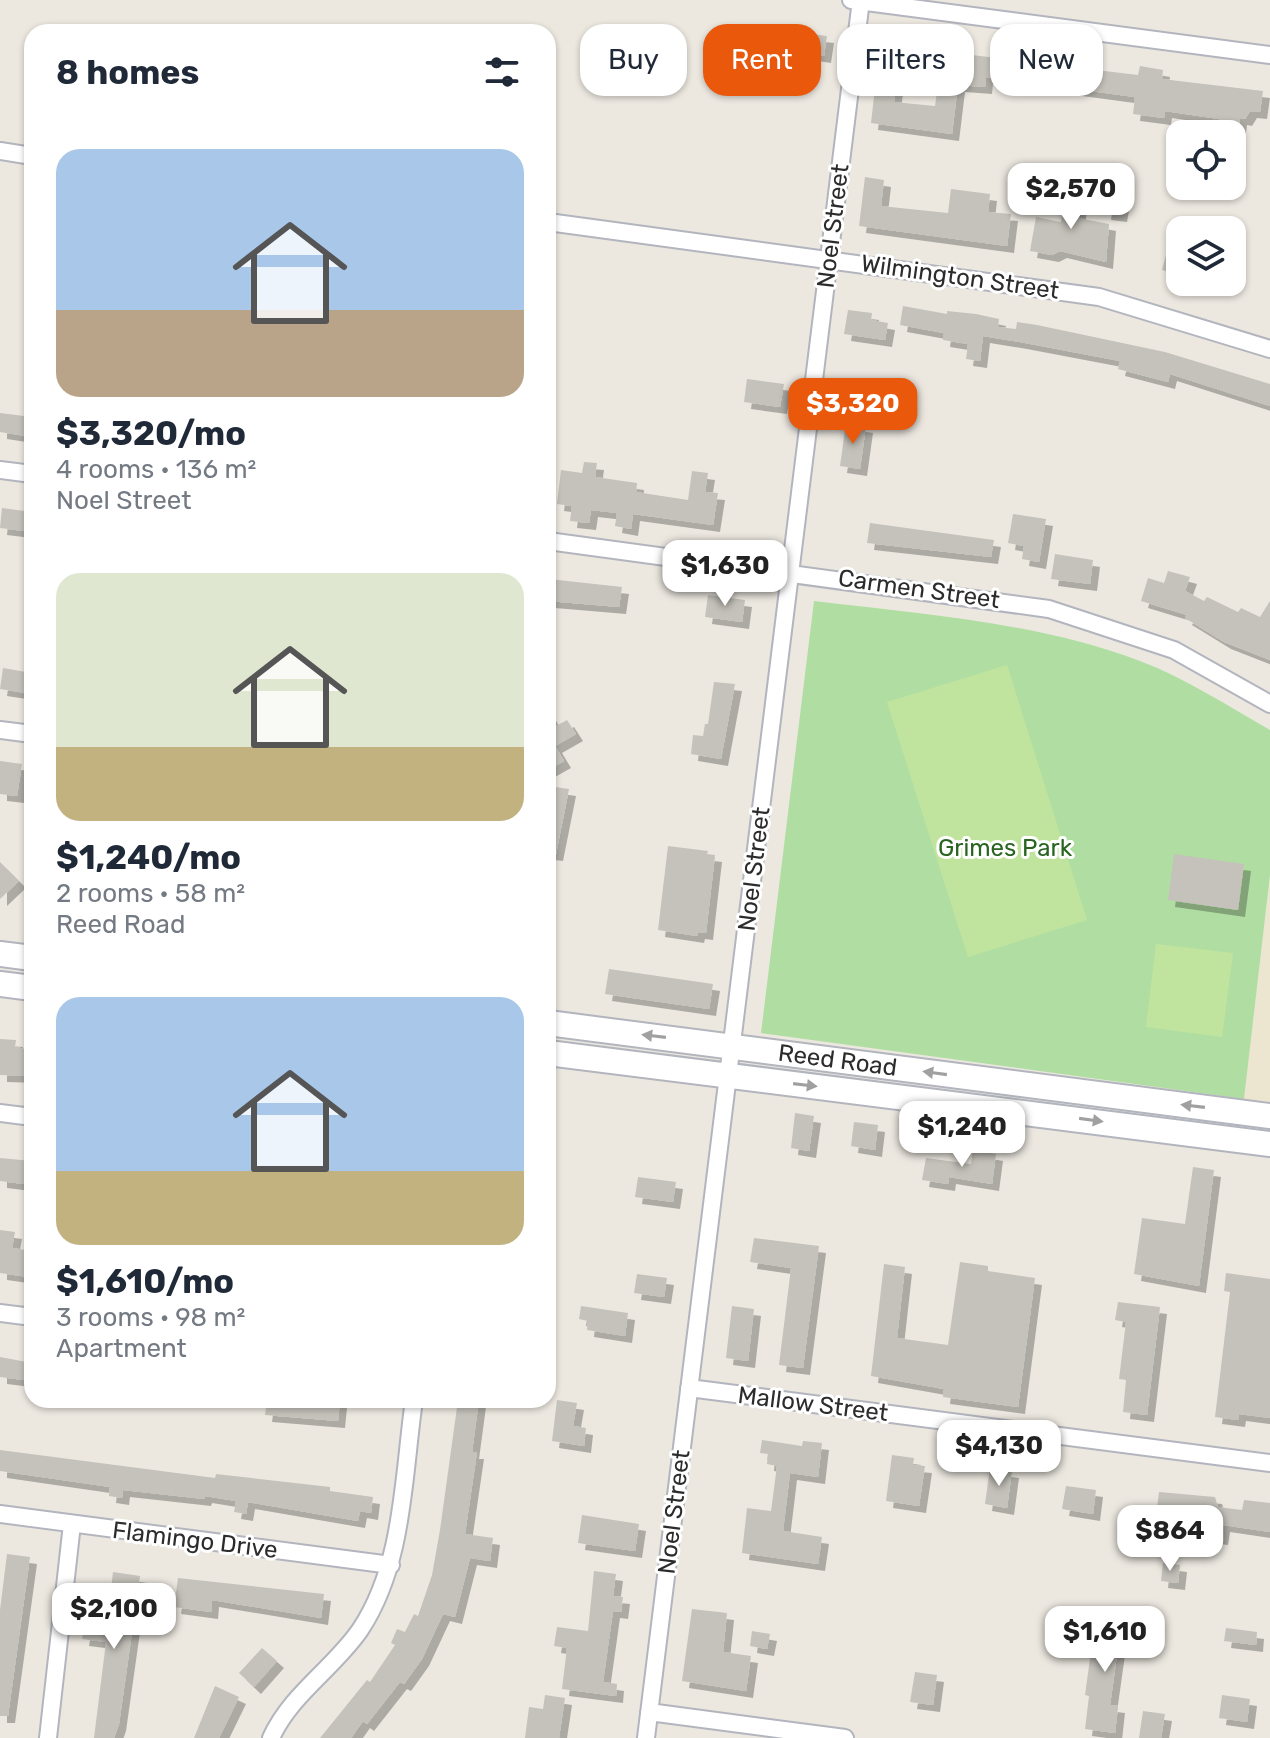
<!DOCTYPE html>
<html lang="en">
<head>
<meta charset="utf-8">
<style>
	body { margin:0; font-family:Rubik,sans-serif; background:#f2f2f3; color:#1f2937; height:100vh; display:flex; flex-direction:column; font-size:30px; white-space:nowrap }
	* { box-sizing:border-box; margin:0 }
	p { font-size:26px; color:#747a83 }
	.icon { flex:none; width:44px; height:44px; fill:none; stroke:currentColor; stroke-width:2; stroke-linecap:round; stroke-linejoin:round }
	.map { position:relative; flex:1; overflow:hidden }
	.panel { position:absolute; left:24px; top:24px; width:532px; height:1384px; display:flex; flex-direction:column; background:#fff; border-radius:24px; box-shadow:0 2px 6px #0004 }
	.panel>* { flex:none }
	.top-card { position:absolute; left:580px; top:24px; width:570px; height:72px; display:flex; gap:16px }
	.tools { position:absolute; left:1166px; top:120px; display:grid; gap:16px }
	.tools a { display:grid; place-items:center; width:80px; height:80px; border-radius:16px; background:#fff; box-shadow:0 2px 6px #0004; font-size:40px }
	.price { position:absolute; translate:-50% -68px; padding:0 18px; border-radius:16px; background:#fff; color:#222; font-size:26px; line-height:52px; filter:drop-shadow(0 2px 4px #0008) }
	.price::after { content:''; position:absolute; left:50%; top:48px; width:24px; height:18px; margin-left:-12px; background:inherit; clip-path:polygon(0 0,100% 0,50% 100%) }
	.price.on { background:#ea580c; color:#fff }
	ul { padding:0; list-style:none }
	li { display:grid; align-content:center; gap:16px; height:424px; padding:0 32px }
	li span { display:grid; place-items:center; height:248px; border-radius:24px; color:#555 }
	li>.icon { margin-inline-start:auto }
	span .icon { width:144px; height:144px; fill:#fffc; stroke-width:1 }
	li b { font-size:34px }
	h2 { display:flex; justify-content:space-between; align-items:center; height:96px; padding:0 32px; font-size:34px }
	.pill { padding:0 28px; border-radius:24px; background:#fff; box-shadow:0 2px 6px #0004; font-size:28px; line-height:72px }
	.pill.on { background:#ea580c; color:#fff }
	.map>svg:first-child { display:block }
	.education { fill:#ece6d1 }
	.green { fill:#b0dea2 }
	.pitch { fill:#c0e49e }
	.building { fill:#c5c2bb; fill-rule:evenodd; filter:url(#shadow) }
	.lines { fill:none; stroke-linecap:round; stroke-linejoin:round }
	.street-casing { stroke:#b3b5be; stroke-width:20 }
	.secondary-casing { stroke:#b3b5be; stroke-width:28 }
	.street { stroke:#fff; stroke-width:16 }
	.secondary { stroke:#fff; stroke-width:24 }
	.oneway { fill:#a0a0a0 }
	.labels { text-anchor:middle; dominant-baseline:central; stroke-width:6; stroke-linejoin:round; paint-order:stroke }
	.street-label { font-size:24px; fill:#2c2c2c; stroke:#fff }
	.park-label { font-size:24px; fill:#296421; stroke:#fff }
</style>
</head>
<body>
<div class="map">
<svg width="1270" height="1738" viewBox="0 0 1270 1738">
	<defs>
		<filter id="shadow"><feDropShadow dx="7" dy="7" stdDeviation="0" flood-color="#0004"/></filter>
	</defs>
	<rect width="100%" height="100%" fill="#ece8e0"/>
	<!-- education -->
	<path class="education" d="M1270 875V1102L1244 1099Z"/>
	<!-- green -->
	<path class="green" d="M814 601C922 614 1037 622 1140 661 1185 678 1228 706 1270 730V875L1244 1099 761 1033Z"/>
	<!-- pitch -->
	<path class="pitch" d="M1007 665 1087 920 968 957 887 702Z
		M1156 944 1233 953 1222 1037 1146 1027Z"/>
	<!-- building -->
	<path class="building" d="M793 32 827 36 824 56 791 51Z
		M880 44 1138 75 1140 66 1163 70 1162 79 1263 91 1260 112 1250 111 1245 119 1240 118 1238 134H1217L1219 119 1165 111 1164 118 1133 114 1135 97 986 77 985 87 958 85 952 134 871 123ZM898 72 939 76 935 106 894 102Z
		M865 177 884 180 881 206 948 213 951 189 990 194 988 212 1011 214 1007 246 859 226Z
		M1067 182 1083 185 1078 218 1109 224 1106 262 1060 251 1052 255 1030 251 1036 217 1061 222Z
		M1107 191 1124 193 1120 215 1104 213Z
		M1176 217 1180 218V275L1162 270Z
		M903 306 947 314V311L976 314 999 319 998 327 1016 329 1017 322 1037 325 1165 352 1270 384V406L1170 374 1168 382 1118 369 1120 361 1020 342 983 336 980 361 966 359 968 344 943 340 944 333 900 325Z
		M848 310 872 313 871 320 888 323 885 340 844 334Z
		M747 379 784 384 780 407 744 402Z
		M0 413 32 417V437L0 432Z
		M846 423 866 426 860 469 840 466Z
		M584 462 597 463 595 477 637 483 636 492 688 500 692 471 708 473 705 492 718 493 713 525 633 514 631 529 615 526 617 513 591 510 589 523 570 521 572 506 557 504 561 470 582 473Z
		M2 508 32 512V532L0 528Z
		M1013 514 1046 519 1039 562 1022 559 1024 546 1008 543Z
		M870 523 994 540 991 557 867 543Z
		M1055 554 1093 560 1090 584 1051 579Z
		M1168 571 1190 577 1185 591 1204 601 1207 597 1238 612 1241 608 1260 617 1270 601V660L1224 642 1185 618 1187 615 1141 601 1148 578 1164 583Z
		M549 579 622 587 619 607 548 601Z
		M708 595 745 600 742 622 705 617Z
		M3 668 32 673V694L0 689Z
		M714 682 735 684 721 759 691 754 693 735 703 736 705 724H708Z
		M548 712 556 726 567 720 576 734 555 746 564 761 548 770Z
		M0 761 22 764 17 796 0 794Z
		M548 786 569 789 556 854 548 853Z
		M668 846 708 851 707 854 715 855 706 933 698 932 697 936 658 930Z
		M1174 854 1244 864 1238 910 1168 900Z
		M0 862 19 881 0 899Z
		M609 969 713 984 709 1009 605 994Z
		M0 1039 16 1040 15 1047 32 1050V1076L0 1075Z
		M795 1113 814 1116 809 1151 791 1148Z
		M854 1122 878 1125 875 1150 851 1146Z
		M973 1150 996 1154 992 1184 949 1177 948 1184 922 1180 926 1158 971 1164Z
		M0 1158 32 1161V1185L0 1181Z
		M1193 1167 1214 1170 1199 1286 1134 1274 1142 1218 1185 1224Z
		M638 1177 676 1182 673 1202 635 1197Z
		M0 1230 15 1232 12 1248 32 1251 28 1277 0 1273Z
		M754 1238 819 1246 803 1368 779 1365 791 1268 750 1262Z
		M960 1262 988 1266V1271L1035 1278 1018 1407 943 1397 944 1389 871 1376 884 1264 905 1267 897 1338 948 1345Z
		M1226 1273 1270 1279V1418L1239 1414 1238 1420 1215 1417 1230 1292 1224 1291Z
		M637 1274 667 1278 664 1297 634 1293Z
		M1118 1302 1160 1307 1147 1415 1123 1412 1126 1380 1119 1379 1126 1322 1115 1320Z
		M581 1306 628 1313 625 1336 587 1330 588 1321 579 1319Z
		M732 1306 754 1309 748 1361 726 1358Z
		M0 1357 32 1363V1381L0 1377Z
		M267 1400 340 1401 338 1421 265 1415Z
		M458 1400H479L472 1452H477L465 1534 493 1538 490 1561 470 1558 455 1617 443 1614 422 1659 404 1684 400 1682 367 1724 363 1721 351 1738H320L367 1680 370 1682 395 1645 391 1643 397 1629 405 1632 414 1614 418 1616 432 1575 440 1530Z
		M557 1400 577 1403 573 1426 586 1428 584 1446 552 1441Z
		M762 1440 802 1446 803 1441 822 1443 818 1477 790 1473 783 1531 822 1537 818 1564 742 1553 747 1508 771 1511 777 1466 767 1464 768 1454 760 1453Z
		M0 1450 215 1478 216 1474 330 1487V1491L373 1497 371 1513 360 1511 358 1521 248 1502 246 1514 234 1512 236 1501 205 1496 204 1499 123 1490 122 1498 109 1496 110 1487 0 1471Z
		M892 1455 914 1458 913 1465 925 1466 919 1506 886 1501Z
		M990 1468 1012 1471 1007 1508 985 1504Z
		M1066 1486 1096 1490 1093 1514 1062 1509Z
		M1159 1492 1215 1497 1218 1507 1242 1510 1244 1500 1270 1503V1532L1223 1525 1221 1538 1189 1534 1188 1540 1154 1532Z
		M582 1515 639 1524 635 1551 578 1543Z
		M7 1554 30 1557 8 1716H0V1610Z
		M1163 1563 1180 1565 1178 1583 1161 1581Z
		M594 1571 616 1574 613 1596 623 1597 621 1612 613 1611 603 1682 617 1684 616 1696 562 1689 567 1648 554 1646 557 1627 588 1631Z
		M113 1572 140 1576 119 1724 114 1738H94L106 1642 82 1639 85 1621 107 1624Z
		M178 1578 324 1594 321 1618 212 1600 211 1612 174 1607Z
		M692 1609 727 1613 723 1652 751 1656 746 1691 682 1681Z
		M1100 1617 1133 1622 1130 1642 1119 1641 1110 1705 1118 1706 1115 1733 1085 1729 1089 1696 1085 1695 1092 1644H1096Z
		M1226 1628 1257 1632 1256 1645 1224 1641Z
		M752 1631 770 1634 767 1649 750 1646Z
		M262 1648 277 1661 254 1687 239 1673Z
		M915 1672 937 1675 933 1705 910 1702Z
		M215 1686 239 1697 219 1738H194Z
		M545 1695 565 1698 559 1738H525L529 1707 543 1709Z
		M1222 1695 1250 1699 1247 1722 1219 1718Z
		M1143 1711 1165 1714 1161 1738H1139Z"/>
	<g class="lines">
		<!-- street casing -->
		<g class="street-casing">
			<path id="street" d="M851 0 1270 55
				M0 151 32 156
				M548 222 1099 297 1270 349
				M0 470 32 474
				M548 541 1049 609 1174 650 1270 704
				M0 730 32 734
				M0 1113 32 1117
				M0 1313 32 1317
				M689 1388 1270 1463
				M0 1514 391 1565
				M649 1712 845 1738
				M48 1738 72 1524
				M271 1738C291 1694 333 1669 360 1630 404 1564 403 1477 414 1400
				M646 1738 861 0"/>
		</g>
		<!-- secondary casing -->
		<g class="secondary-casing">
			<g id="secondary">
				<path d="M0 954 32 958"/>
				<path d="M0 984 32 988"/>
				<path id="s1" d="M548 1023 1270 1116"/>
				<path d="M548 1053 1270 1144"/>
			</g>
		</g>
		<!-- street -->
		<use href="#street" class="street"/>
		<!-- secondary -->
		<use href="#secondary" class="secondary"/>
	</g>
	<!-- one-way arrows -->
	<defs><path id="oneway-solid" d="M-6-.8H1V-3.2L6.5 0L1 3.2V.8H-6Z" transform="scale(2)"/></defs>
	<g class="oneway">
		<use href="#oneway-solid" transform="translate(654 1036) rotate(-173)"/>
		<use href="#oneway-solid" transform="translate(935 1073) rotate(-172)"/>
		<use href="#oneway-solid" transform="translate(805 1085) rotate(7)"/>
		<use href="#oneway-solid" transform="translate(1193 1106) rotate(-173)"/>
		<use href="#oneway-solid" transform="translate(1091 1120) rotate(8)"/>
	</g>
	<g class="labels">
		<!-- street labels -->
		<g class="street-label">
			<text transform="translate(833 226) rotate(-83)">Noel Street</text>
			<text transform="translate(960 277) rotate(8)">Wilmington Street</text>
			<text transform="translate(919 589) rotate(8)">Carmen Street</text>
			<text transform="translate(754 869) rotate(-83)">Noel Street</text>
			<text stroke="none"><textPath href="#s1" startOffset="292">Reed Road</textPath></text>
			<text transform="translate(813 1404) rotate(7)">Mallow Street</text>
			<text transform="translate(674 1512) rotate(-83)">Noel Street</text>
			<text transform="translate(195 1540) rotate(7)">Flamingo Drive</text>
		</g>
		<!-- park labels -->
		<g class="park-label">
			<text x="1005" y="848">Grimes Park</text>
		</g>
	</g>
</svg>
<div class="tools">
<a><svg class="icon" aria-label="locate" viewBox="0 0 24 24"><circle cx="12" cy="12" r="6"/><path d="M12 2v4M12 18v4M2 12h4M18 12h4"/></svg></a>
<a><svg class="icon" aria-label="layers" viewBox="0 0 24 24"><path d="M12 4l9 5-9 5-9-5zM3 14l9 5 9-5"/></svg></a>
</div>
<b class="price" style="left:1071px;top:231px">$2,570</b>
<b class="price on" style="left:853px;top:446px">$3,320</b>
<b class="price" style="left:725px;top:608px">$1,630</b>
<b class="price" style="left:962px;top:1169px">$1,240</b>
<b class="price" style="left:999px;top:1488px">$4,130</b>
<b class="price" style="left:1170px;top:1573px">$864</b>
<b class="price" style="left:114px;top:1651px">$2,100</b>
<b class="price" style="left:1105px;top:1674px">$1,610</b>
<div class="top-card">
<a class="pill">Buy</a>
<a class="pill on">Rent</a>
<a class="pill">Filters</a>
<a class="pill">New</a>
</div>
<section class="panel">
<h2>8 homes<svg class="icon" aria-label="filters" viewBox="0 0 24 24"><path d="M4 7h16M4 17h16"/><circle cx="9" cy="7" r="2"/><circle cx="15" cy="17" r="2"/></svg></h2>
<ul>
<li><span style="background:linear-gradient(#a9c7e8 65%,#b9a48a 0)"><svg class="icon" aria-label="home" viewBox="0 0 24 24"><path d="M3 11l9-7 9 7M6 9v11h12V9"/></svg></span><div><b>$3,320/mo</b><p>4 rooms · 136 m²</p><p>Noel Street</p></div></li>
<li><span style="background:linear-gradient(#dfe7d0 70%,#c2b280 0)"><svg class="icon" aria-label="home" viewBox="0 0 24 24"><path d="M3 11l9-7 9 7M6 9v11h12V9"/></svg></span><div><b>$1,240/mo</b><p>2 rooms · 58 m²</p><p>Reed Road</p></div></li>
<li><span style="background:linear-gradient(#a9c7e8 70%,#c2b280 0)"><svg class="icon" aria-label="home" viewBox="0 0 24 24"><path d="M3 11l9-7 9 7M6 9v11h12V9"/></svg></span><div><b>$1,610/mo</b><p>3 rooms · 98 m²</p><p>Apartment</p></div></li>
</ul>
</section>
</div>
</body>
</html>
